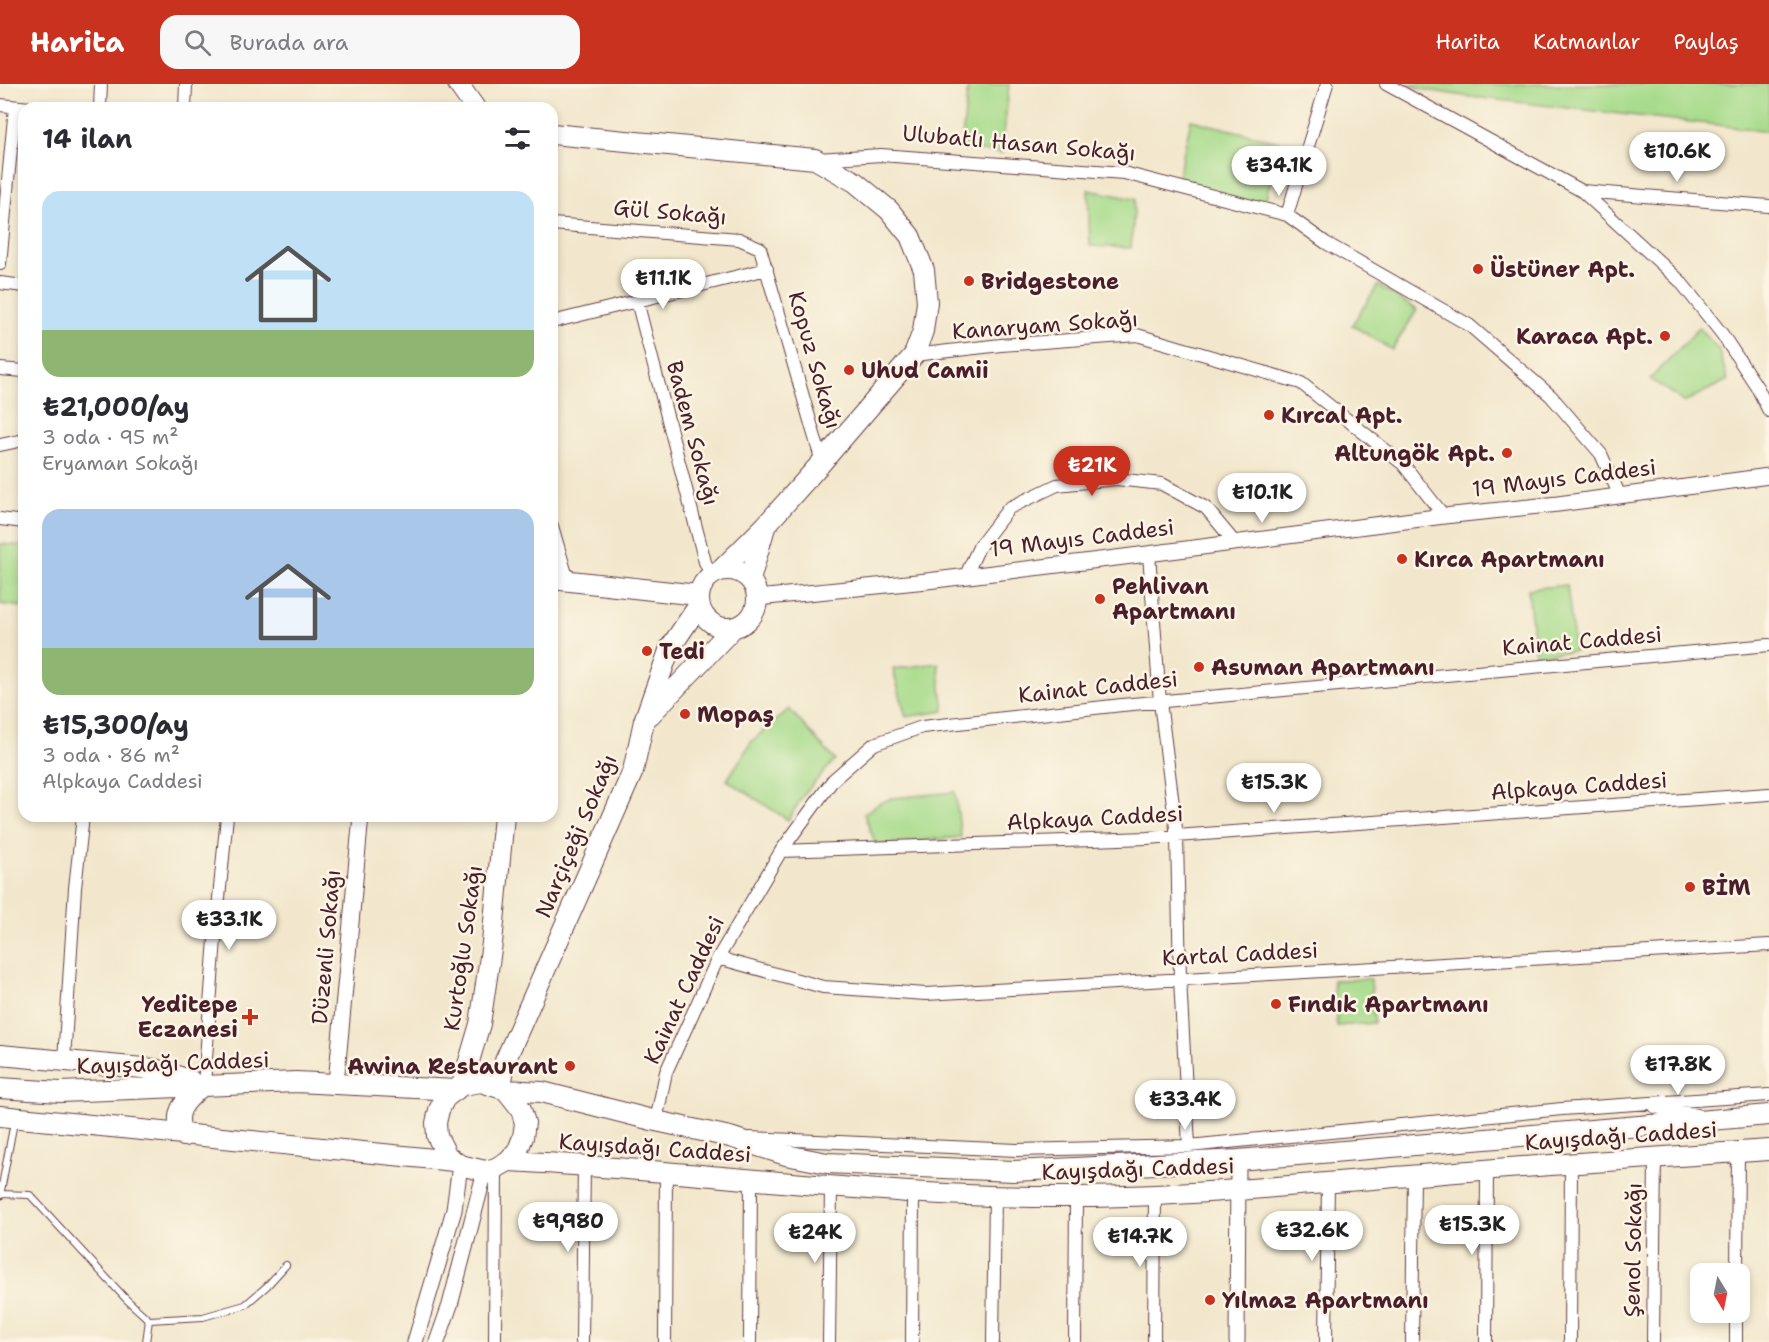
<!DOCTYPE html>
<html lang="tr">
<head>
<meta charset="utf-8">
<style>
	body { margin:0; font-family:"Shantell Sans",sans-serif; background:#f7f7f7; color:#2b2b33; height:100vh; display:flex; flex-direction:column; font-size:22px; white-space:nowrap }
	* { box-sizing:border-box; margin:0 }
	p { font-size:20px; color:#7c7c81 }
	.icon { flex:none; width:33px; height:33px; fill:none; stroke:currentColor; stroke-width:2; stroke-linecap:round; stroke-linejoin:round }
	.map { position:relative; flex:1; overflow:hidden }
	.drawer { position:absolute; left:18px; top:18px; width:540px; height:720px; display:flex; flex-direction:column; background:#fff; border-radius:18px; box-shadow:0 3px 9px #0003 }
	.drawer>* { flex:none }
	.needle { width:39px; rotate:170deg }
	.buttons { position:absolute; left:1690px; top:1179px; display:grid; gap:12px }
	.buttons a { display:grid; place-items:center; width:60px; height:60px; border-radius:12px; background:#fff; box-shadow:0 3px 9px #0003; font-size:30px }
	.price { position:absolute; translate:-50% -51px; padding:0 14px; border-radius:21px; background:#fff; color:#222; font-size:20px; line-height:39px; filter:drop-shadow(0 2px 3px #0008) }
	.price::after { content:''; position:absolute; left:50%; top:36px; width:18px; height:14px; margin-left:-9px; background:inherit; clip-path:polygon(0 0,100% 0,50% 100%) }
	.price.current { background:#c8321e; color:#fff }
	ul { padding:0; list-style:none }
	li { display:grid; align-content:center; gap:12px; height:318px; padding:0 24px }
	li span { display:grid; place-items:center; height:186px; border-radius:18px; color:#555 }
	li>.icon { margin-inline-start:auto }
	span .icon { width:108px; height:108px; fill:#fffc; stroke-width:1 }
	li b { font-size:26px }
	h2 { display:flex; justify-content:space-between; align-items:center; height:72px; padding:0 24px; font-size:26px }
	header { display:flex; align-items:center; gap:36px; box-sizing:border-box; height:84px; padding:0 30px; background:#c8321e; color:#fff }
	header strong { font-size:28px }
	nav { display:flex; gap:33px; margin-inline-start:auto; font-size:21px }
	.search { width:420px; height:54px; background:#f7f7f7; display:flex; align-items:center; gap:15px; box-sizing:border-box; padding:0 21px; border-radius:18px; color:#7c7c81; font-size:22px }
	.map>svg:first-child { display:block }
	.green { fill:#a7db8b; stroke:#787d5b; stroke-width:1.5 }
	.lines { fill:none; stroke-linecap:round; stroke-linejoin:round }
	.service-casing { stroke:#633d43; stroke-width:8 }
	.minor-casing { stroke:#633d43; stroke-width:14 }
	.tertiary-casing { stroke:#633d43; stroke-width:17 }
	.primary-casing { stroke:#633d43; stroke-width:22 }
	.service { stroke:#fff; stroke-width:6 }
	.minor { stroke:#fff; stroke-width:12 }
	.tertiary { stroke:#fff; stroke-width:15 }
	.primary { stroke:#fff; stroke-width:20 }
	.poi-dot { fill:#c8321e; stroke:#fcf5e5; stroke-width:2 }
	.labels { text-anchor:middle; dominant-baseline:central; stroke-width:5; stroke-linejoin:round; paint-order:stroke }
	.street-label { font-size:22px; fill:#4a1f2b; stroke:#fcf5e5 }
	.poi-label { font-size:22px; font-weight:bold; fill:#4a1f2b; stroke:#fcf5e5; text-anchor:start }
</style>
</head>
<body>
<header>
<strong>Harita</strong>
<div class="search"><svg class="icon" aria-label="search" viewBox="0 0 24 24"><circle cx="10" cy="10" r="6"/><path d="M15 15l6 6"/></svg>Burada ara</div>
<nav><a>Harita</a><a>Katmanlar</a><a>Paylaş</a></nav>
</header>
<div class="map">
<svg width="1769" height="1258" viewBox="0 0 1769 1258">
	<rect width="100%" height="100%" fill="#fcf5e5"/>
	<filter id="ink" filterUnits="userSpaceOnUse"><feTurbulence type="fractalNoise" baseFrequency=".0167" numOctaves="2"/><feDisplacementMap in="SourceGraphic" scale="12" xChannelSelector="R" yChannelSelector="G"/><feConvolveMatrix kernelMatrix="1 2 1 2 8 2 1 2 1" color-interpolation-filters="sRGB"/></filter>
	<filter id="wash" filterUnits="userSpaceOnUse"><feTurbulence type="fractalNoise" baseFrequency=".008" numOctaves="4" result="noise"/><feDisplacementMap in="SourceGraphic" scale="24" xChannelSelector="R" yChannelSelector="G"/><feGaussianBlur stdDeviation="1.35" result="paint"/><feColorMatrix in="noise" values="0 0 0 0 0 0 0 0 0 0 0 0 0 0 0 0 0 1.4 0 .05"/><feComposite in="paint" operator="in"/></filter>
	<g filter="url(#wash)">
		<rect width="100%" height="100%" fill="#f2e7cc"/>
		<!-- green -->
		<path class="green" d="M968 0H1009L1002 69 961 65Z
			M1408 0H1769V47L1464 12 1420 5Z
			M1191 36 1280 58 1264 122 1176 101Z
			M1088 106 1135 115 1131 164 1090 162Z
			M1378 201 1417 226 1392 266 1352 241Z
			M1699 244 1718 265 1728 296 1684 318 1650 295Z
			M0 460 24 462V523L0 520Z
			M1567 501 1575 567 1535 571 1528 505Z
			M938 579 944 627 906 633 893 585Z
			M789 625 835 676 805 709 788 736 727 696 752 657Z
			M955 708 961 753 876 761 864 730 878 720 892 714Z
			M1371 895 1374 939 1337 942 1333 896Z"/>
	</g>
	<g filter="url(#ink)">
		<g class="lines">
			<!-- service casing -->
			<g class="service-casing">
				<path id="service" d="M0 1110 30 1111 126 1215 149 1236 146 1258
					M0 1112 14 1038
					M149 1236 203 1233 245 1221 267 1202 286 1181"/>
			</g>
			<!-- minor casing -->
			<g class="minor-casing">
				<path id="minor" d="M1386 0 1582 107 1680 197 1722 250 1757 303 1769 327
					M0 21 30 24
					M100 24 101 0
					M185 24 186 0
					M817 75 881 71 1124 89 1287 131 1326 159 1469 241 1551 312 1601 370 1620 412
					M1582 107 1769 122
					M1287 131 1327 0
					M552 140 739 155 760 164 822 378
					M0 180 15 23
					M0 199 24 202
					M637 217 705 478 711 491
					M552 238 767 185
					M914 271 1001 261 1137 251 1301 299 1403 380 1444 432
					M0 285 24 287
					M0 361 24 356
					M0 435 24 438
					M552 442 568 497
					M1149 470 1160 618 1177 752 1180 895 1189 1062
					M965 493 979 463 1009 424 1057 401 1116 395 1162 400 1206 424 1236 460
					M781 767 1147 754 1769 710
					M718 874 823 903 926 910 1769 861
					M64 976 75 804 83 732
					M204 1000 215 855 227 732
					M1655 1023 1697 1031
					M656 1037 666 988 718 874 781 767 833 696 874 660 922 643 1122 621 1769 561
					M750 1054 1017 1066 1189 1062 1562 1025 1769 1011
					M1737 1190 1738 1068
					M495 1258 496 1084
					M582 1258 584 1081
					M665 1258 666 1088
					M750 1258 751 1095
					M829 1258 831 1103
					M912 1258 913 1109
					M993 1258 995 1111
					M1075 1258 1076 1113
					M1154 1258 1155 1110
					M1326 1258 1328 1098
					M1412 1258 1414 1091
					M1486 1258 1487 1086
					M1570 1258 1571 1079
					M1653 1258 1655 1073
					M1736 1258V1228"/>
			</g>
			<!-- tertiary casing -->
			<g class="tertiary-casing">
				<path id="tertiary" d="M757 514 927 497 1116 474 1444 432 1558 420 1769 392
					M336 999 361 732
					M415 1258 454 1126 460 1081
					M437 1258 450 1221 485 1087
					M1237 1258 1238 1076"/>
			</g>
			<!-- primary casing -->
			<g class="primary-casing">
				<path id="primary" d="M458 0 475 24
					M552 50 815 75 855 98 889 126 910 152 924 186 927 218 923 247 914 271 822 378 766 441 720 487
					M699 515a29 29 0 1 1 58 0a29 29 0 1 1-58 0Z
					M552 495 698 511
					M750 496 765 443
					M650 631 733 544
					M0 971 154 985 190 996
					M462 1001 480 940 492 859 504 732
					M501 1003 505 977 633 687 644 637 670 564 699 521
					M0 1004 60 1008 296 998 456 1006
					M506 1006 521 1025 525 1039 523 1053 518 1066 508 1077 496 1084 485 1087 460 1081 447 1072 437 1052 436 1039 439 1026 445 1014 462 1001 481 998 506 1006 542 1008 656 1037 730 1053 786 1071 827 1079 1013 1087 1238 1076 1769 1031
					M0 1032 454 1077
					M184 1052C170 1028 187 1015 204 1000
					M508 1077C698 1086 887 1115 1078 1113 1188 1112 1298 1101 1408 1092 1528 1082 1648 1074 1769 1066"/>
			</g>
			<!-- service -->
			<use href="#service" class="service"/>
			<!-- minor -->
			<use href="#minor" class="minor"/>
			<!-- tertiary -->
			<use href="#tertiary" class="tertiary"/>
			<!-- primary -->
			<use href="#primary" class="primary"/>
		</g>
	</g>
	<!-- markers -->
	<g class="poi-dot">
		<circle cx="1478" cy="185" r="6"/>
		<circle cx="969" cy="197" r="6"/>
		<circle cx="1665" cy="252" r="6"/>
		<circle cx="849" cy="286" r="6"/>
		<circle cx="1269" cy="331" r="6"/>
		<circle cx="1507" cy="369" r="6"/>
		<circle cx="1402" cy="475" r="6"/>
		<circle cx="1100" cy="515" r="6"/>
		<circle cx="647" cy="567" r="6"/>
		<circle cx="1199" cy="583" r="6"/>
		<circle cx="685" cy="630" r="6"/>
		<circle cx="1690" cy="803" r="6"/>
		<circle cx="1276" cy="920" r="6"/>
		<path d="M247 924h6v6h6v6h-6v6h-6v-6h-6v-6h6z"/>
		<circle cx="570" cy="982" r="6"/>
		<circle cx="1210" cy="1216" r="6"/>
	</g>
	<g class="labels">
		<!-- street labels -->
		<g class="street-label">
			<text transform="translate(1019 59) rotate(5)">Ulubatlı Hasan Sokağı</text>
			<text transform="translate(670 128) rotate(5)">Gül Sokağı</text>
			<text transform="translate(1045 241) rotate(-4)">Kanaryam Sokağı</text>
			<text transform="translate(815 276) rotate(74)">Kopuz Sokağı</text>
			<text transform="translate(693 349) rotate(75)">Badem Sokağı</text>
			<text transform="translate(1564 394) rotate(-7)">19 Mayıs Caddesi</text>
			<text transform="translate(1082 454) rotate(-7)">19 Mayıs Caddesi</text>
			<text transform="translate(1582 557) rotate(-5)">Kainat Caddesi</text>
			<text transform="translate(1098 603) rotate(-6)">Kainat Caddesi</text>
			<text transform="translate(1579 702) rotate(-4)">Alpkaya Caddesi</text>
			<text transform="translate(1095 734) rotate(-3)">Alpkaya Caddesi</text>
			<text transform="translate(576 752) rotate(-67)">Narçiçeği Sokağı</text>
			<text transform="translate(326 863) rotate(-85)">Düzenli Sokağı</text>
			<text transform="translate(463 864) rotate(-82)">Kurtoğlu Sokağı</text>
			<text transform="translate(1240 870) rotate(-3)">Kartal Caddesi</text>
			<text transform="translate(684 906) rotate(-65)">Kainat Caddesi</text>
			<text transform="translate(173 979) rotate(-2)">Kayışdağı Caddesi</text>
			<text transform="translate(1621 1052) rotate(-4)">Kayışdağı Caddesi</text>
			<text transform="translate(655 1064) rotate(4)">Kayışdağı Caddesi</text>
			<text transform="translate(1138 1085) rotate(-2)">Kayışdağı Caddesi</text>
			<text transform="translate(1633 1166) rotate(-89)">Şenol Sokağı</text>
		</g>
		<!-- poi labels -->
		<g class="poi-label">
			<text x="1490" y="185">Üstüner Apt.</text>
			<text x="981" y="197">Bridgestone</text>
			<text x="1653" y="252" text-anchor="end">Karaca Apt.</text>
			<text x="861" y="286">Uhud Camii</text>
			<text x="1281" y="331">Kırcal Apt.</text>
			<text x="1495" y="369" text-anchor="end">Altungök Apt.</text>
			<text x="1414" y="475">Kırca Apartmanı</text>
			<text x="1112" y="502">Pehlivan<tspan x="1112" dy="25">Apartmanı</tspan></text>
			<text x="659" y="567">Tedi</text>
			<text x="1211" y="583">Asuman Apartmanı</text>
			<text x="697" y="630">Mopaş</text>
			<text x="1702" y="803">BİM</text>
			<text x="238" y="920" text-anchor="end">Yeditepe<tspan x="238" dy="25">Eczanesi</tspan></text>
			<text x="1288" y="920">Fındık Apartmanı</text>
			<text x="558" y="982" text-anchor="end">Awina Restaurant</text>
			<text x="1222" y="1216">Yılmaz Apartmanı</text>
		</g>
	</g>
</svg>
<div class="buttons">
<a><svg class="needle" viewBox="-14 -14 28 28"><path d="M0-13l5 13h-10z" fill="#e53935"/><path d="M0 13l5-13h-10z" fill="#7c7c81"/></svg></a>
</div>
<b class="price" style="left:1677px;top:99px">₺10.6K</b>
<b class="price" style="left:1279px;top:113px">₺34.1K</b>
<b class="price" style="left:663px;top:226px">₺11.1K</b>
<b class="price current" style="left:1092px;top:413px">₺21K</b>
<b class="price" style="left:1262px;top:440px">₺10.1K</b>
<b class="price" style="left:1274px;top:730px">₺15.3K</b>
<b class="price" style="left:229px;top:867px">₺33.1K</b>
<b class="price" style="left:1678px;top:1012px">₺17.8K</b>
<b class="price" style="left:1185px;top:1047px">₺33.4K</b>
<b class="price" style="left:568px;top:1169px">₺9,980</b>
<b class="price" style="left:1472px;top:1172px">₺15.3K</b>
<b class="price" style="left:1312px;top:1178px">₺32.6K</b>
<b class="price" style="left:815px;top:1180px">₺24K</b>
<b class="price" style="left:1140px;top:1184px">₺14.7K</b>
<section class="drawer">
<h2>14 ilan<svg class="icon" aria-label="filters" viewBox="0 0 24 24"><path d="M4 7h16M4 17h16"/><circle cx="9" cy="7" r="2"/><circle cx="15" cy="17" r="2"/></svg></h2>
<ul>
<li><span style="background:linear-gradient(#bfe0f5 75%,#8fb573 0)"><svg class="icon" aria-label="home" viewBox="0 0 24 24"><path d="M3 11l9-7 9 7M6 9v11h12V9"/></svg></span><div><b>₺21,000/ay</b><p>3 oda · 95 m²</p><p>Eryaman Sokağı</p></div></li>
<li><span style="background:linear-gradient(#a9c7e8 75%,#8fb573 0)"><svg class="icon" aria-label="home" viewBox="0 0 24 24"><path d="M3 11l9-7 9 7M6 9v11h12V9"/></svg></span><div><b>₺15,300/ay</b><p>3 oda · 86 m²</p><p>Alpkaya Caddesi</p></div></li>
</ul>
</section>
</div>
</body>
</html>
